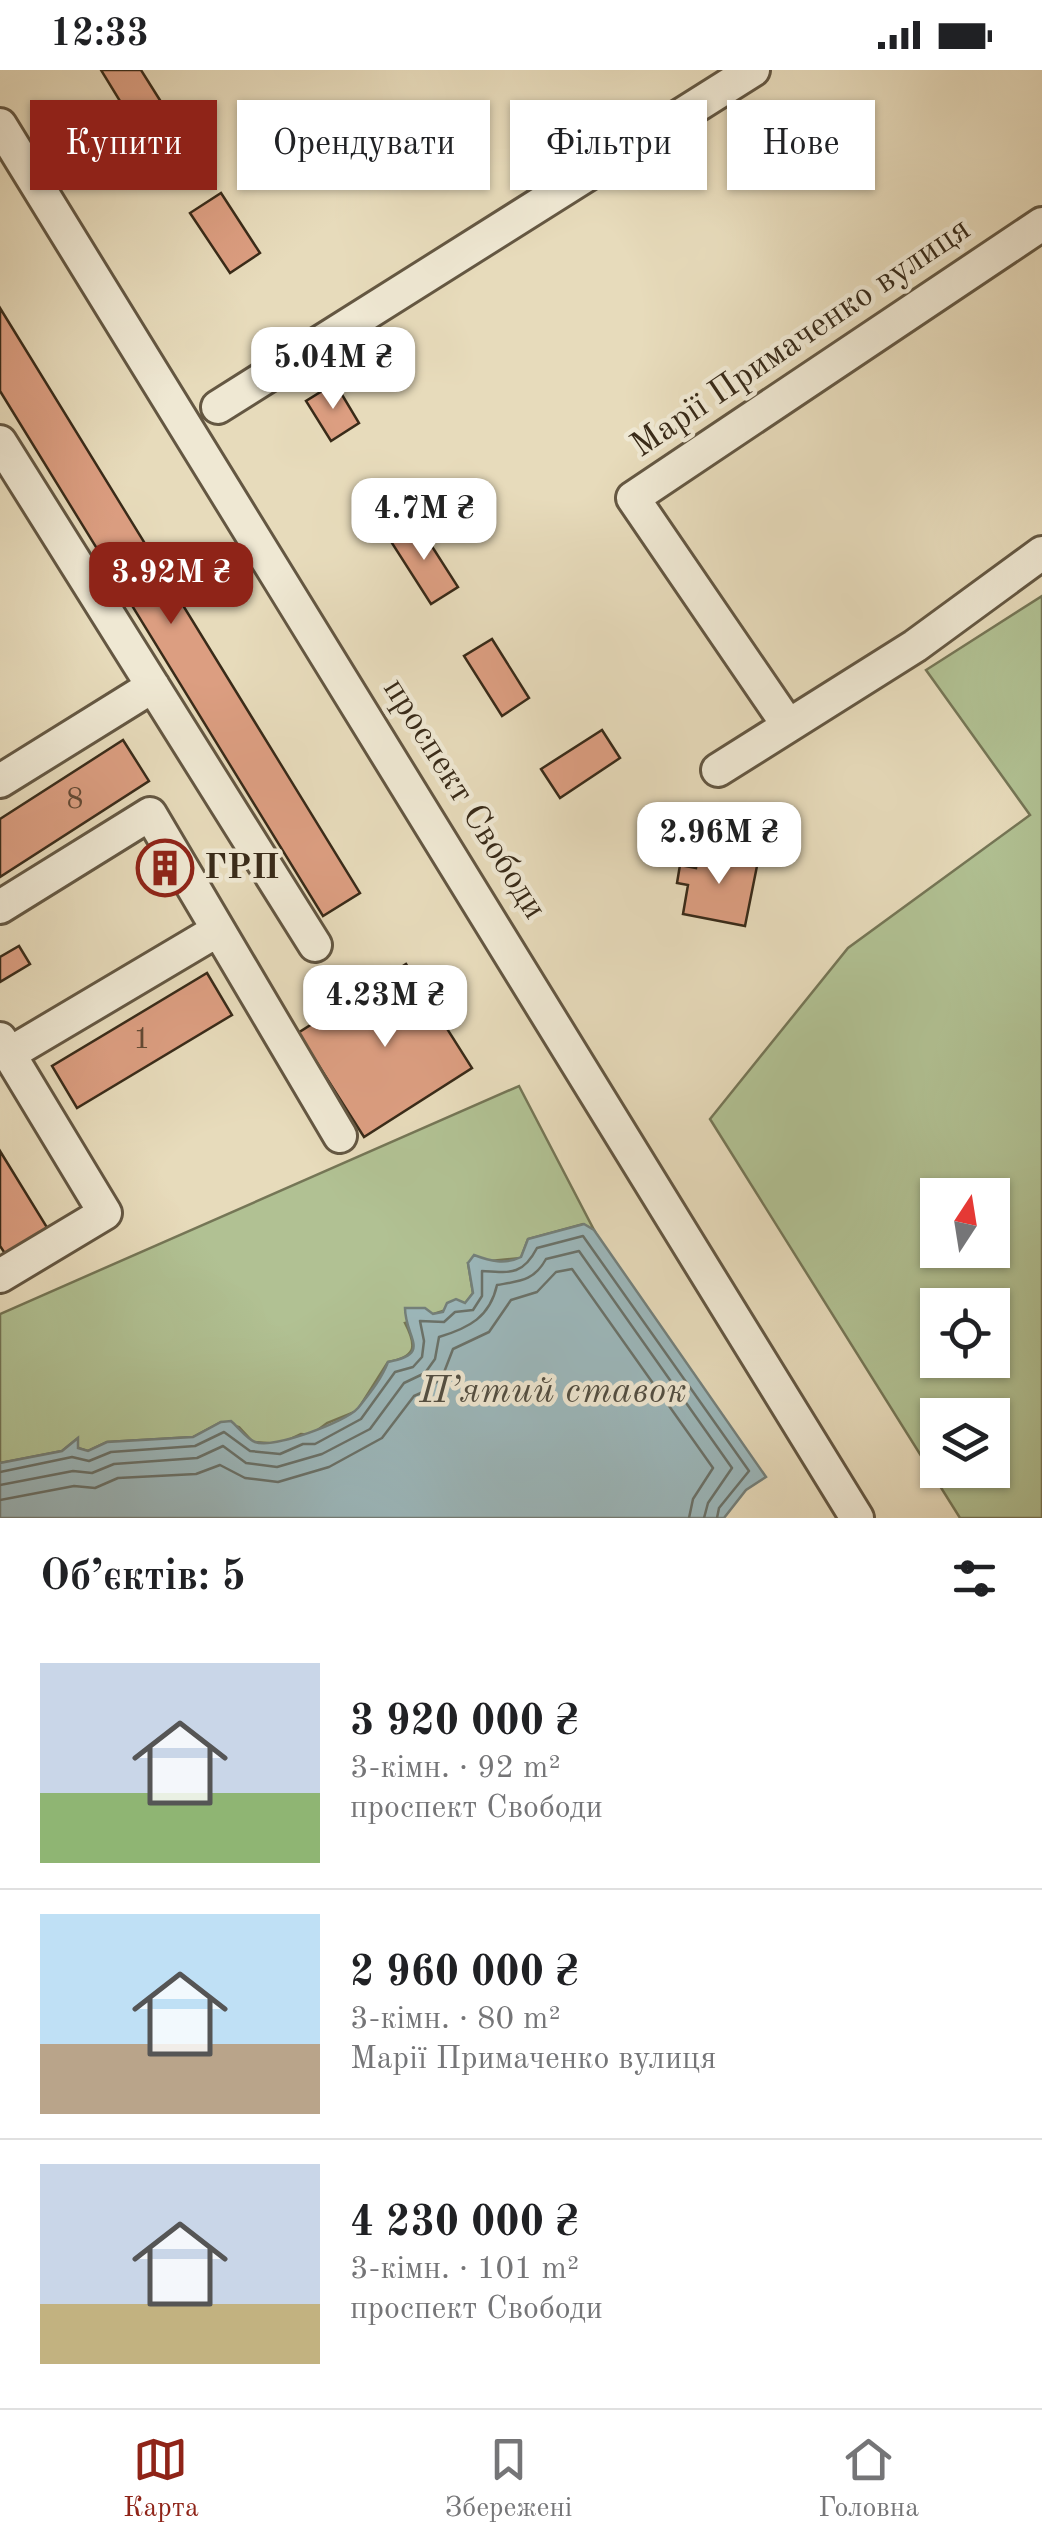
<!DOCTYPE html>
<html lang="uk">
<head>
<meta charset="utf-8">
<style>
	body { margin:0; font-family:"Old Standard TT",serif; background:#f6f6f6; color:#202124; height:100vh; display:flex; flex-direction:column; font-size:38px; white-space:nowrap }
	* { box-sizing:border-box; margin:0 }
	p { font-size:32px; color:#757577 }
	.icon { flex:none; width:55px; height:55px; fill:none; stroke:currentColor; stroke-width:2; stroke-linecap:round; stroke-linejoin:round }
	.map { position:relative; height:1448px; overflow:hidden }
	.sheet { display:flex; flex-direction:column; background:#fff; flex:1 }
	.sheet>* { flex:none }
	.hud { position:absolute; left:30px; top:30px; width:982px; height:90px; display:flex; gap:20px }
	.needle { width:65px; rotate:12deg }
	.fabs { position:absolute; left:920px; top:1108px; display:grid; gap:20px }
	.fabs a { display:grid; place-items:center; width:90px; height:90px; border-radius:0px; background:#fff; box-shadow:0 2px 8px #0004; font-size:50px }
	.price { position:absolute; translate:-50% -85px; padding:0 22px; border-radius:20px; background:#fff; color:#222; font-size:32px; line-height:65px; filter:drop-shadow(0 2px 5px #0008) }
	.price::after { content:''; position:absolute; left:50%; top:60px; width:30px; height:22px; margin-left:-15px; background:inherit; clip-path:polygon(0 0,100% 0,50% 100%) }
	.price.on { background:#8f2418; color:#fff }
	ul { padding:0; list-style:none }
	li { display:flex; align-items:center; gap:30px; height:250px; padding:0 40px }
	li+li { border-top:2px solid #e0e0e0 }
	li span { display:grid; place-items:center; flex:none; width:280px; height:200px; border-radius:0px; color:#555 }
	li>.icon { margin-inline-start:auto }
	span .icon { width:120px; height:120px; fill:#fffc; stroke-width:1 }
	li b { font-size:42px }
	h2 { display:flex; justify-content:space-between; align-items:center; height:120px; padding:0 40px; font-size:42px }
	.pill { padding:0 35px; border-radius:0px; background:#fff; box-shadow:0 2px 8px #0004; font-size:35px; line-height:90px }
	.pill.on { background:#8f2418; color:#fff }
	.status { display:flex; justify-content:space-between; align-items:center; height:70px; padding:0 50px; background:#fff; direction:ltr }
	.status svg { height:28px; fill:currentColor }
	.tabs { display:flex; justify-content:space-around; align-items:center; height:140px; border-top:2px solid #e0e0e0; background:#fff; font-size:28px; color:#757577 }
	.tabs a { display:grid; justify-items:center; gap:5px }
	.tabs .on { color:#8f2418 }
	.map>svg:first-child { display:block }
	.green { fill:#b1c193; stroke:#757656; stroke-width:2.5; fill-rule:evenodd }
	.water { fill:#9cb8bc; stroke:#74807b; stroke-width:2.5 }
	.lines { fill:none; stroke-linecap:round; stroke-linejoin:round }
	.shore { stroke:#6a726a; stroke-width:2.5 }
	.building { fill:#dc9e81; stroke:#392b19; stroke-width:2.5 }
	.minor-casing { stroke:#645742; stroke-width:38 }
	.minor { stroke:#efe8d3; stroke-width:32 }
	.labels { text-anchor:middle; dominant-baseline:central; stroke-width:9; stroke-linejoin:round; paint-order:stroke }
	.number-label { font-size:30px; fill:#624833 }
	.street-label { font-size:35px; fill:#392b19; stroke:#efe8d3 }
	.poi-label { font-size:35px; font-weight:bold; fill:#392b19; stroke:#efe8d3; text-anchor:start }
	.water-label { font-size:38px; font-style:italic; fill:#524e42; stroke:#efe8d3 }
</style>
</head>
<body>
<div class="status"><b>12:33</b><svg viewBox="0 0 49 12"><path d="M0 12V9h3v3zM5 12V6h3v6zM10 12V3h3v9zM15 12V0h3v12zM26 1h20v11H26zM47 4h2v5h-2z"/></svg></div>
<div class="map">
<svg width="1042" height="1448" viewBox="0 0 1042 1448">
	<rect width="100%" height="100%" fill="#e7dbbb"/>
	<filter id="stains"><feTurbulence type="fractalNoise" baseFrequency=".002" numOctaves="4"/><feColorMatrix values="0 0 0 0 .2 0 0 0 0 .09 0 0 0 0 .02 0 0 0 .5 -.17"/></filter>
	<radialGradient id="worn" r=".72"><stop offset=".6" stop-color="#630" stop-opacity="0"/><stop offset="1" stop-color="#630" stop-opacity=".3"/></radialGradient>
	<!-- green -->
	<path class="green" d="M1042 526V1448H960L710 1049 848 878 1030 745 926 600ZM938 1125H992V1180H938ZM938 1235H992V1290H938ZM938 1345H992V1400H938Z
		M519 1016 594 1160 583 1154 528 1169 521 1188 468 1193 473 1223 465 1234 405 1253C418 1278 415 1287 388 1292L357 1341 327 1353 311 1365 301 1364 280 1374 253 1372 239 1357 221 1352 193 1367 107 1372 88 1381 78 1378 77 1369 62 1381 0 1393V1244Z"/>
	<!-- water -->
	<path class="water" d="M584 1154 594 1160 766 1407 746 1420 724 1448H0V1393L62 1381 78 1368V1378L88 1381 107 1372 193 1367 221 1352 231 1351C238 1357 247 1369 255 1372 273 1379 346 1352 358 1338 369 1324 381 1310 388 1292 433 1284 405 1268 405 1238H425L433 1244 443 1242 447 1233 456 1229 465 1233 473 1223 468 1193 474 1185C490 1191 505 1195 521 1187L528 1169Z"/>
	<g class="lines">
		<!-- shore -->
		<path class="shore" d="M0 1402 72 1387 89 1391 111 1382 195 1376 224 1362 250 1381 280 1384 303 1374H315L361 1349 395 1302 413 1297 422 1287 424 1271 420 1251 444 1252 455 1242 473 1240 482 1226V1201C511 1203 523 1205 537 1178L583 1166 749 1401 719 1438 717 1448
			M0 1415 73 1401 92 1403 114 1394 197 1388 223 1376 246 1393 277 1397 322 1384 370 1359 404 1313 425 1303 435 1289 439 1267C469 1258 490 1247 497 1215 520 1211 534 1211 546 1189L579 1181 732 1398 708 1433 704 1448
			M0 1430 74 1416 95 1418 118 1408 196 1404 220 1395 245 1408 278 1412 329 1397 382 1368 414 1326 430 1319 443 1305 453 1279 489 1262 511 1230 537 1222 556 1202 572 1199 713 1398 693 1429 689 1448"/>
	</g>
	<!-- building -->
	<path class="building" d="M101 0H141L163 35 134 54Z
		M221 123 260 183 230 203 190 143Z
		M0 238 360 823 323 846 0 321Z
		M335 313 359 353 331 371 306 331Z
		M417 453 458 517 431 534 390 470Z
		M492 569 529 628 502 646 464 586Z
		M602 660 620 688 560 728 541 699Z
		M123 670 149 711 0 807V749Z
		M699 779 758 791 745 856 683 844 688 815 677 813 680 795 696 798Z
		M19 876 30 894 0 912V887Z
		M406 894 472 998 364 1067 298 963Z
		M207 903 232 945 77 1038 52 996Z
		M0 1081 48 1159 6 1185 0 1176Z"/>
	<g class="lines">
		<!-- minor casing -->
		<g class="minor-casing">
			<path id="minor" d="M0 55 857 1448
				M218 337 753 0
				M0 372 315 875
				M788 655 633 428 1042 154
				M718 700 915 576 1042 483
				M0 711 153 616
				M0 837 150 744 340 1066
				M0 969 105 1143 0 1206
				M9 984 218 860"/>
		</g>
		<!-- minor -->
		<use href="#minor" class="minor"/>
	</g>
	<!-- icons -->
	<defs>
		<g id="building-ring" transform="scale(2.875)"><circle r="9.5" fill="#efe8d3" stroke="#8f2418" stroke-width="1.5"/><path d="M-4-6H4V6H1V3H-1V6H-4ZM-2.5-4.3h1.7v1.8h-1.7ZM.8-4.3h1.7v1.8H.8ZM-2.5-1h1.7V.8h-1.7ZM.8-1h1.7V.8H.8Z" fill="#8f2418"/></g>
	</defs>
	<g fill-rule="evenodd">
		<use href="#building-ring" x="165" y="798"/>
	</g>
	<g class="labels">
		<!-- number labels -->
		<g class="number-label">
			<text x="75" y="730">8</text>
			<text x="142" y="970">1</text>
		</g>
		<!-- street labels -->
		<g class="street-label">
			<text transform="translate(801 268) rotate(-34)">Марії Примаченко вулиця</text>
			<text transform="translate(464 729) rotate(58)">проспект Свободи</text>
		</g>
		<!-- poi labels -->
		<g class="poi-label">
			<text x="204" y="798">ГРП</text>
		</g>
		<!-- water labels -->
		<g class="water-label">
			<text x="553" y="1322">П’ятий ставок</text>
		</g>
	</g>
	<rect width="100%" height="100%" filter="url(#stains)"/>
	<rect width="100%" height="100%" fill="url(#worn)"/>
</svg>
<div class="fabs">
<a><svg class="needle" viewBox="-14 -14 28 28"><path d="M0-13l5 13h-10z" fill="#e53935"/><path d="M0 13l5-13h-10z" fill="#757577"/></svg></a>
<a><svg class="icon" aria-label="locate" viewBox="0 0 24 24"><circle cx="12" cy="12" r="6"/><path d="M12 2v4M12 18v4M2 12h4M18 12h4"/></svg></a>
<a><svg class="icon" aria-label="layers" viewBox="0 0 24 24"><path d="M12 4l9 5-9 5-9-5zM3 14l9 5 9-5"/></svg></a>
</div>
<b class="price" style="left:333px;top:342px">5.04M ₴</b>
<b class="price" style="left:424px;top:493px">4.7M ₴</b>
<b class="price on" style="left:171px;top:557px">3.92M ₴</b>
<b class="price" style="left:719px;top:817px">2.96M ₴</b>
<b class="price" style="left:385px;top:980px">4.23M ₴</b>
<div class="hud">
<a class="pill on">Купити</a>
<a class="pill">Орендувати</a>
<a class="pill">Фільтри</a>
<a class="pill">Нове</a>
</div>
</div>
<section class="sheet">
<h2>Об’єктів: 5<svg class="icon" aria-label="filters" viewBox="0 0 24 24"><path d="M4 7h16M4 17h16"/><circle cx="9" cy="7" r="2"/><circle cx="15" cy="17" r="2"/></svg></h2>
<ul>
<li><span style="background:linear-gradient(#c9d6e8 65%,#8fb573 0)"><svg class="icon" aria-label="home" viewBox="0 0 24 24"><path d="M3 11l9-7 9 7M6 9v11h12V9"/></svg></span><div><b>3 920 000 ₴</b><p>3-кімн. · 92 m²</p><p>проспект Свободи</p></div></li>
<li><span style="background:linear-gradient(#bfe0f5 65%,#b9a48a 0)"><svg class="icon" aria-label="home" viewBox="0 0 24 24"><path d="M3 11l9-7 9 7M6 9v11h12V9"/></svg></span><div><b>2 960 000 ₴</b><p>3-кімн. · 80 m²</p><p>Марії Примаченко вулиця</p></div></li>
<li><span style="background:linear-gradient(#c9d6e8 70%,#c2b280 0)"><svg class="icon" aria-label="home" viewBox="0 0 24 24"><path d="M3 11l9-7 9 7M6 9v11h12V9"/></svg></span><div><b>4 230 000 ₴</b><p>3-кімн. · 101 m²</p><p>проспект Свободи</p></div></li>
</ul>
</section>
<nav class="tabs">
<a class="on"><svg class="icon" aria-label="map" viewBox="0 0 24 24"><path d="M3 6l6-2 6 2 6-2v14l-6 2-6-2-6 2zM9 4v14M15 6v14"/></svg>Карта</a>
<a><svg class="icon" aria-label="saved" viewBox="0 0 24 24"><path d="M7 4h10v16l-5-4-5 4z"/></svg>Збережені</a>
<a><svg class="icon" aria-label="home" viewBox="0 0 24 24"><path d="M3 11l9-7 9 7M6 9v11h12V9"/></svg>Головна</a>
</nav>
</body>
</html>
